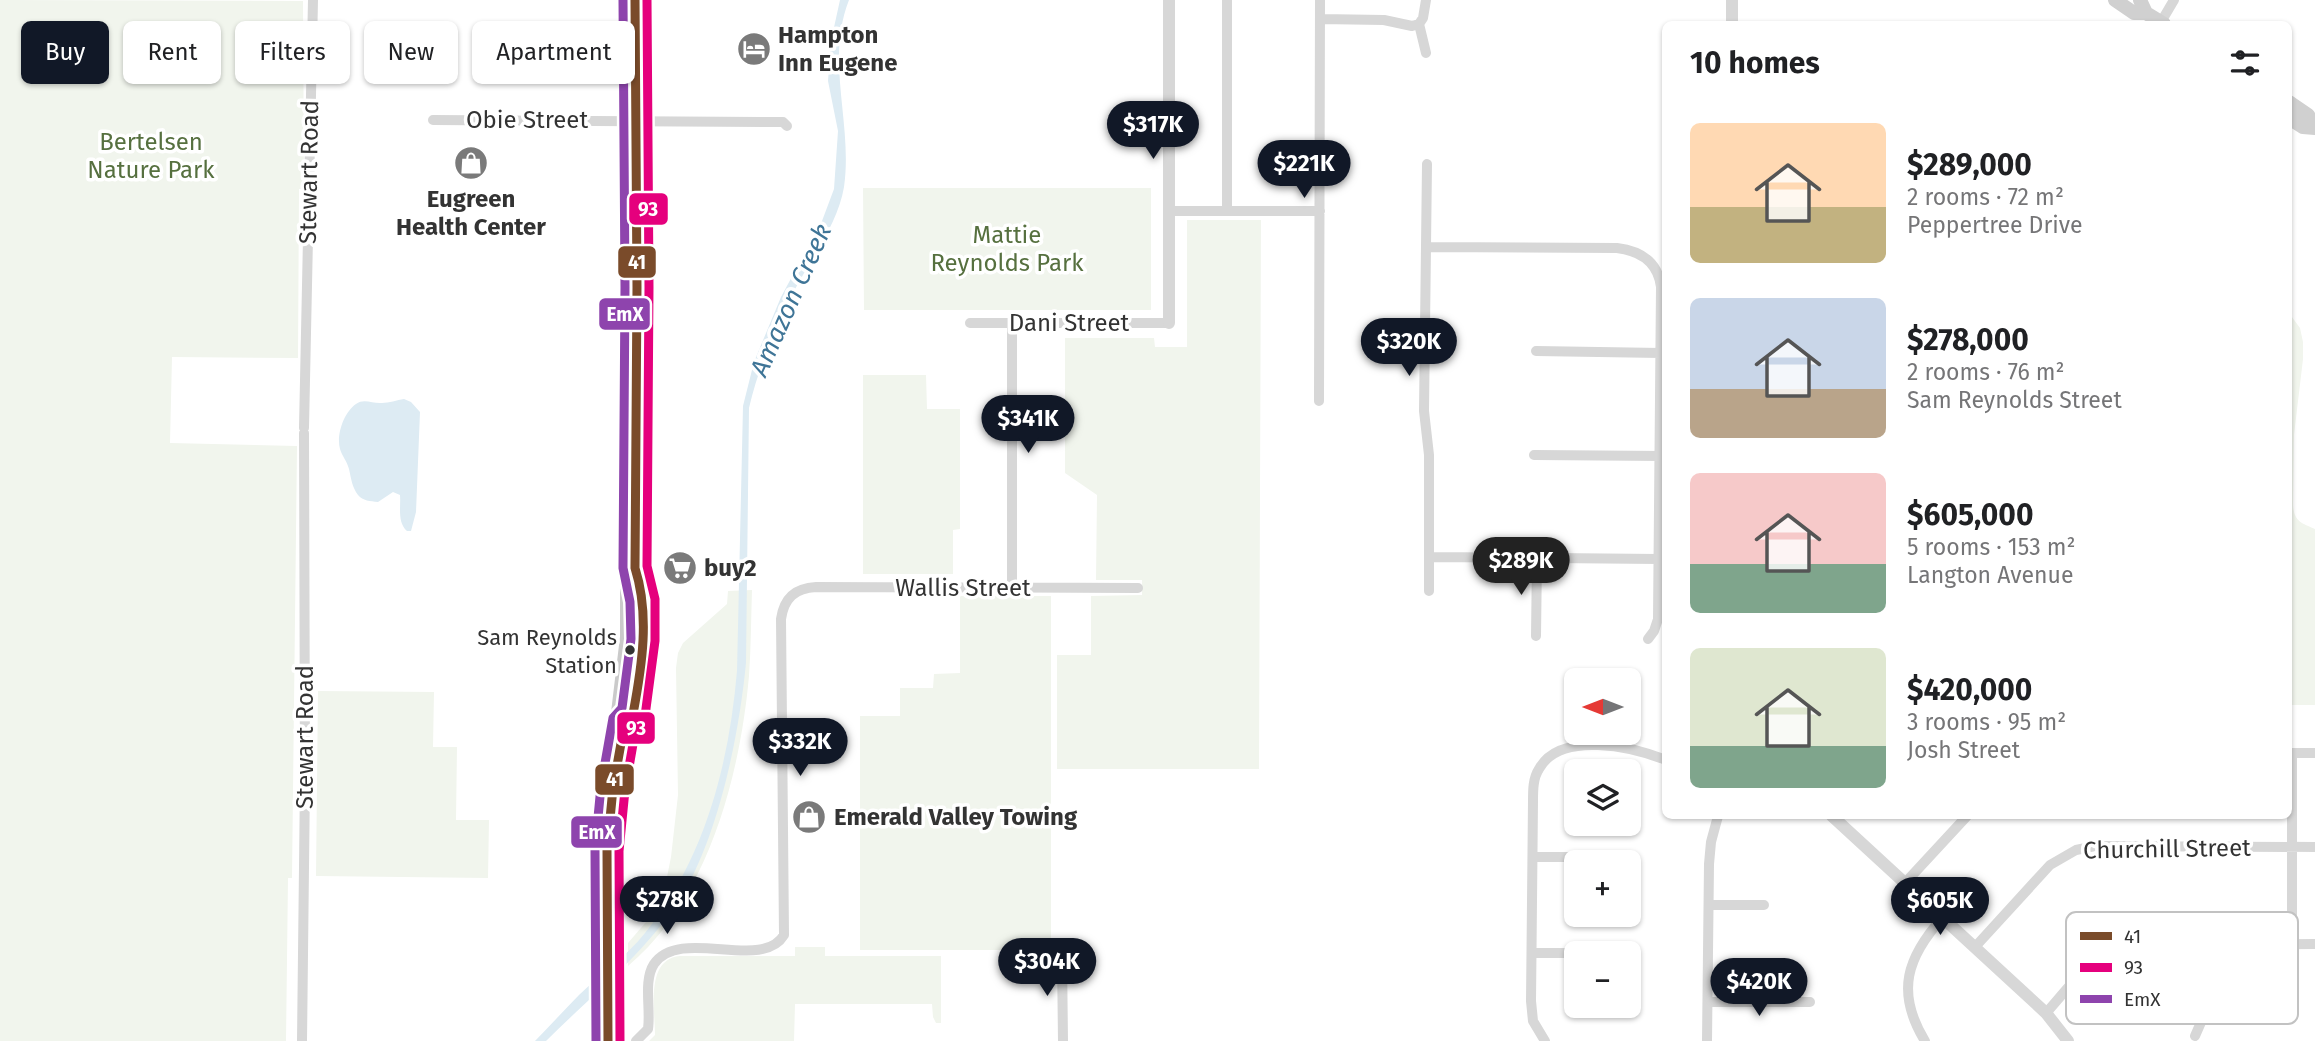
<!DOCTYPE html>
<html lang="en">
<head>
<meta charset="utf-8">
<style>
	body { margin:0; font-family:"Fira Sans",sans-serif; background:#f2f2f2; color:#202124; height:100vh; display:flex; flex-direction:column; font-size:26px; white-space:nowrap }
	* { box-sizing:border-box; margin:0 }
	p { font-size:23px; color:#757577 }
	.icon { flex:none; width:38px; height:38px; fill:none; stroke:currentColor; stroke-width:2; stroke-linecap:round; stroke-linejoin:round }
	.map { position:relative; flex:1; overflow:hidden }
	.side { position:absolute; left:1662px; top:21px; width:630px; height:798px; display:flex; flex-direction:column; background:#fff; border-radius:10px; box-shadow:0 2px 5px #0004 }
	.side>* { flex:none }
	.top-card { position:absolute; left:21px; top:21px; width:665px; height:63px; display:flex; gap:14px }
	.needle { width:46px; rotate:270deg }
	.buttons { position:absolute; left:1564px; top:668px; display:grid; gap:14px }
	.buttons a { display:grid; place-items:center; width:77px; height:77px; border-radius:10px; background:#fff; box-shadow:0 2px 5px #0004; font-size:35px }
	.price { position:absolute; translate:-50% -60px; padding:0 16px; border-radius:24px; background:#111827; color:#fff; font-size:23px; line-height:46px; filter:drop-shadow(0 2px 4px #0008) }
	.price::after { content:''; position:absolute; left:50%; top:42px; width:21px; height:16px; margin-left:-10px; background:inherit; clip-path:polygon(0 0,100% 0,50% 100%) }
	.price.selected { background:#222; color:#fff }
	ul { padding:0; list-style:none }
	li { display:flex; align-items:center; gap:21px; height:175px; padding:0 28px }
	li span { display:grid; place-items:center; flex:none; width:196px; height:140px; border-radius:10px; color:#555 }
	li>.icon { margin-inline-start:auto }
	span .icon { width:84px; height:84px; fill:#fffc; stroke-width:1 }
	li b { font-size:30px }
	h2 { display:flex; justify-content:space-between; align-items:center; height:84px; padding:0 28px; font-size:30px }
	.tag { padding:0 24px; border-radius:10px; background:#fff; box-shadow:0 2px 5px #0004; font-size:24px; line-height:63px }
	.tag.selected { background:#111827; color:#fff }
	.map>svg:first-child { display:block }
	.green { fill:#f1f5ed }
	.water { fill:#ddebf3 }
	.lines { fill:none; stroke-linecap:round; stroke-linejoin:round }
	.minor { stroke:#d7d7d7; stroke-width:10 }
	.tertiary { stroke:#d7d7d7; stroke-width:12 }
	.secondary { stroke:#d0d0d0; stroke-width:14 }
	.primary { stroke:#cacaca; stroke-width:16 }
	.bus-1-casing { stroke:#fff; stroke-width:14 }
	.bus-2-casing { stroke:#fff; stroke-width:14 }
	.bus-3-casing { stroke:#fff; stroke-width:14 }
	.bus-1 { stroke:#7a4b2a; stroke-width:9 }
	.bus-2 { stroke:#e5007d; stroke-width:9 }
	.bus-3 { stroke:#8e44ad; stroke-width:9 }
	.bus-dot { fill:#333; stroke:#fff; stroke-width:2.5 }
	.labels { text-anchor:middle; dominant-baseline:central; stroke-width:7; stroke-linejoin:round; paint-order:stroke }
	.bus-label { font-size:22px; fill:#333; stroke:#fff; text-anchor:end }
	.poi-label { font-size:24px; font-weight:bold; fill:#333; stroke:#fff; text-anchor:start }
	.street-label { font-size:24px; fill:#333; stroke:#fff }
	.park-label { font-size:24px; fill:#56703f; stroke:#fff }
	.water-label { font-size:26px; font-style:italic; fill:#3f7597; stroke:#fff }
	.key { fill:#fff; stroke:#c2c2c2; stroke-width:2 }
	.key-label { font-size:19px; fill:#333 }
	.line-badge { stroke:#fff; stroke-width:2.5 }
	.badge-label { font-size:19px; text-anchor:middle; font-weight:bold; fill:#fff }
</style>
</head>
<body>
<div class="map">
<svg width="2315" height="1041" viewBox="0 0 2315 1041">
	<rect width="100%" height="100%" fill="#fff"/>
	<!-- green -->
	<path class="green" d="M0 0 303 1 304 189H299L298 358 172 357 170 443 297 446 292 878H288L286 1041H0Z
		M863 188H1151V310H864Z
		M1187 220H1261L1259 769H1057V655H1091V596L1142 595V580H1096L1097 495 1065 473V338H1154L1155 347H1187Z
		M2289 313 2300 328 2303 342V359L2294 435 2293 505C2294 521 2301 523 2315 529V705H2289Z
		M863 375H926L927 409H960V529L953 530V574H863Z
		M752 590C751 619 751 648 749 676 740 776 708 899 628 966V943L658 908 663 897 671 857 678 795 676 668 678 653 683 643 727 604 728 591Z
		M960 596H1051V950H860V716H900V688H933L934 674 960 673Z
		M318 691 434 692 433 747H457L456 820H489L488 878 316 876Z
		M795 947H825V956H941V1023H936L933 1017 932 1004H795L794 1041H649L655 1035C655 1010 645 959 680 956H795Z"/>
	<!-- water -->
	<path class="water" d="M840 0H849C825 61 853 124 844 187 838 224 810 260 793 293 775 329 758 369 749 408L746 663C739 736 718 840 678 902 643 955 590 997 546 1041H535C550 1026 564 1010 579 995 601 974 626 957 645 933 705 859 729 764 737 671L743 406 754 362 781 297 822 221 834 189 838 131 828 81 831 41Z
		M404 399 411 402 420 412 416 512 411 531H407C397 522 401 507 400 495L393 492 378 502C370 501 363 501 358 495 352 487 351 478 349 469 347 461 342 456 340 449 336 435 344 412 356 404 364 398 373 404 382 403 389 403 397 400 404 399Z"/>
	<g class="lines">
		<!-- minor -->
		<path class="minor" d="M1227 0V211
			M1426 0 1423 18 1419 24 1426 53
			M1320 19 1384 20 1412 26 1419 24
			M2161 22 2174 0
			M433 120 783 122 787 126
			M1427 164 1424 411 1429 455V591
			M1169 211H1320
			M1426 247 1617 248C1641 251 1658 262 1661 287L1658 619 1654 631 1648 639
			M970 323H1169
			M1012 323V588
			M1536 351 1661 353
			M1319 401 1320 0
			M304 428 313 0
			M1534 455 1664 456
			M1429 557 1659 559
			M1536 636 1537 558
			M2289 753H2315
			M1533 857H1603
			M1905 883 1967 816
			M1709 905H1764
			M2292 944V753
			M1975 947 2050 865 2076 850 2095 846 2315 847
			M1532 953H1602
			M1062 956 1063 1041
			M1708 1002H1810
			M2046 1013C2068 989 2092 953 2125 945L2315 944
			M2195 1036 2202 1020 2203 945
			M302 1041 305 780 304 433
			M636 1041 648 1029C651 1009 643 981 654 964 680 926 762 972 784 935L781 619C784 598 795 588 816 587L1138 588
			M1545 1041 1533 1021 1531 1001 1533 801C1533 790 1533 778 1539 769 1560 730 1633 747 1666 760
			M1707 1041 1709 864 1711 842 1718 816
			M1925 1041C1895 992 1907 957 1943 917"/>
		<!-- tertiary -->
		<path class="tertiary" d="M1732 24V0
			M1169 323V0
			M1832 816 2046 1013 2068 1041"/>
		<!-- secondary -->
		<path class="secondary" d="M2115 0 2134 13H2146L2164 24
			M2140 0 2146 13
			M2289 102 2308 115 2315 126
			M2289 118 2303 127 2315 128"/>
		<!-- primary -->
		<path class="primary" d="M625 721 619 713 628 637V584L635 568
			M608 1041 607 850 613 788 625 721 633 714C641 674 651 605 635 568L637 287 635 0"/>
		<!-- bus-1 casing -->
		<g class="bus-1-casing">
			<path id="bus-1" d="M608 1041 607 850 613 788 625 721 633 714C642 666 650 615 635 568L637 287 635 0"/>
		</g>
		<!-- bus-2 casing -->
		<g class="bus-2-casing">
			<path id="bus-2" d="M620 1041 619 851 625 790 636 727 645 716 655 641V599L647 566 649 287 647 0"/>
		</g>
		<!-- bus-3 casing -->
		<g class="bus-3-casing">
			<path id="bus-3" d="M596 1041 595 849 601 786 613 718 622 708 631 639 630 602 623 568 625 287 623 0"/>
		</g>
		<!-- bus-1 -->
		<use href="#bus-1" class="bus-1"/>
		<!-- bus-2 -->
		<use href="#bus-2" class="bus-2"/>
		<!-- bus-3 -->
		<use href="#bus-3" class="bus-3"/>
	</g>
	<!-- icons -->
	<defs>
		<g id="hotel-disc" transform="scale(1.75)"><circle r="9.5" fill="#7a7a7a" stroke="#fff"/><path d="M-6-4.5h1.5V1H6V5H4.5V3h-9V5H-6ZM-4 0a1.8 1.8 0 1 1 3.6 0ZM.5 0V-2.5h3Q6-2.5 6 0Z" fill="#fff"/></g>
		<g id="shop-disc" transform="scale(1.75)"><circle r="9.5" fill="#7a7a7a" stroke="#fff"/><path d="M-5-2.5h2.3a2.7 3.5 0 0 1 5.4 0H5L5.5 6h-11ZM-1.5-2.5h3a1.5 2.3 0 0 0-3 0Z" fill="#fff"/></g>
		<g id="supermarket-disc" transform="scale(1.75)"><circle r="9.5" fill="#7a7a7a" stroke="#fff"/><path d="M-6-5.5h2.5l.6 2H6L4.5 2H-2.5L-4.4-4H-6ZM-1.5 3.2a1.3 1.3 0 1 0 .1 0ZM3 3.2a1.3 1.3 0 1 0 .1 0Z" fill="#fff"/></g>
	</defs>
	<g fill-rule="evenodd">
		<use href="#hotel-disc" x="754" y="49"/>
		<use href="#shop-disc" x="471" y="163"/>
		<use href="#supermarket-disc" x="680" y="568"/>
		<use href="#shop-disc" x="809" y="817"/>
	</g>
	<!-- markers -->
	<circle class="bus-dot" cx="630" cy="650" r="6"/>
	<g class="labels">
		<!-- bus labels -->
		<g class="bus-label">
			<text x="617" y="637">Sam Reynolds<tspan x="617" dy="28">Station</tspan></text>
		</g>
		<!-- poi labels -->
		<g class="poi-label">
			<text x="778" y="35">Hampton<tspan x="778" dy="28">Inn Eugene</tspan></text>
			<text x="471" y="199" text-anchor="middle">Eugreen<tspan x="471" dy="28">Health Center</tspan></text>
			<text x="704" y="568">buy2</text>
			<text x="834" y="817">Emerald Valley Towing</text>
		</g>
		<!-- street labels -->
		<g class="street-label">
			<text x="527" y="120">Obie Street</text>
			<text transform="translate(309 172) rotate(-89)">Stewart Road</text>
			<text x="1069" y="323">Dani Street</text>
			<text x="963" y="588">Wallis Street</text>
			<text transform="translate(305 737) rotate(-90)">Stewart Road</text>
			<text transform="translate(2167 849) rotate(-1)">Churchill Street</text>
		</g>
		<!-- park labels -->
		<g class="park-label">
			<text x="151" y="142">Bertelsen<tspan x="151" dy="28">Nature Park</tspan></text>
			<text x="1007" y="235">Mattie<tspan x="1007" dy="28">Reynolds Park</tspan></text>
		</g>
		<!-- water labels -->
		<g class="water-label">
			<text transform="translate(791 300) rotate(-66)">Amazon Creek</text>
		</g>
	</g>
	<!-- legend -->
	<rect x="2066" y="912" width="232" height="112" rx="10" class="key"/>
	<rect x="2080" y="932" width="32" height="8" fill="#7a4b2a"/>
	<rect x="2080" y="963" width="32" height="9" fill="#e5007d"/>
	<rect x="2080" y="995" width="32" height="8" fill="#8e44ad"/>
	<g class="key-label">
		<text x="2124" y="943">41</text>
		<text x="2124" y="974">93</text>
		<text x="2124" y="1006">EmX</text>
	</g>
	<g class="line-badge">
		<rect x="628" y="192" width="41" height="34" rx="7" fill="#e5007d"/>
		<rect x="617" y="245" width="40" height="34" rx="7" fill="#7a4b2a"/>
		<rect x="598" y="297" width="53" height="34" rx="7" fill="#8e44ad"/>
		<rect x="616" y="711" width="40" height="34" rx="7" fill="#e5007d"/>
		<rect x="594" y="763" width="41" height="33" rx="7" fill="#7a4b2a"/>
		<rect x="570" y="815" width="53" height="34" rx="7" fill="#8e44ad"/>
	</g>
	<g class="badge-label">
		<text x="648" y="216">93</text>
		<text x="637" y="269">41</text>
		<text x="625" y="321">EmX</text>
		<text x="636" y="735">93</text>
		<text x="615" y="786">41</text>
		<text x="597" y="839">EmX</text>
	</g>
</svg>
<div class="buttons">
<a><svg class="needle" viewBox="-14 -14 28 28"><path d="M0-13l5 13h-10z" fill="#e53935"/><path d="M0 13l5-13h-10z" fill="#757577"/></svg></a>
<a><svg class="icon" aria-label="layers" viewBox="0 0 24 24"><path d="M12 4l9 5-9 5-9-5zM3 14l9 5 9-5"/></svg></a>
<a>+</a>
<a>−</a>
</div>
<b class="price" style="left:1153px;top:161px">$317K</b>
<b class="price" style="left:1304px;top:200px">$221K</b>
<b class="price" style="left:1409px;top:378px">$320K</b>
<b class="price" style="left:1028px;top:455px">$341K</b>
<b class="price selected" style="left:1521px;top:597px">$289K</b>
<b class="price" style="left:800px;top:778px">$332K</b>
<b class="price" style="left:667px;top:936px">$278K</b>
<b class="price" style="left:1940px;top:937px">$605K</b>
<b class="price" style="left:1047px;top:998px">$304K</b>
<b class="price" style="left:1759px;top:1018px">$420K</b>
<div class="top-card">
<a class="tag selected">Buy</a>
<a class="tag">Rent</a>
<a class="tag">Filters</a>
<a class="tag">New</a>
<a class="tag">Apartment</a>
</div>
<section class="side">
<h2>10 homes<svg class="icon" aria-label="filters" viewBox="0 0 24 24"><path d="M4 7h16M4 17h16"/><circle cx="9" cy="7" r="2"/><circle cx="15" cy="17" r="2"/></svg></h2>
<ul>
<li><span style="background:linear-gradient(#ffd9b3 60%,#c2b280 0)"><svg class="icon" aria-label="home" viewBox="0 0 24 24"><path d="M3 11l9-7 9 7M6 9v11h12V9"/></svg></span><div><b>$289,000</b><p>2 rooms · 72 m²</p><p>Peppertree Drive</p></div></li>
<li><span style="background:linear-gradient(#c9d6e8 65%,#b9a48a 0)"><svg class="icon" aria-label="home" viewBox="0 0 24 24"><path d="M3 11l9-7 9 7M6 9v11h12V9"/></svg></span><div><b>$278,000</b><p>2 rooms · 76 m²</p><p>Sam Reynolds Street</p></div></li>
<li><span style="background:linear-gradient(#f6c9c9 65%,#7fa58c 0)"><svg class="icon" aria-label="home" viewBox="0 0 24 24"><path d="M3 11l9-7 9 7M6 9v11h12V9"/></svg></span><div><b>$605,000</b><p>5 rooms · 153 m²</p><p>Langton Avenue</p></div></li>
<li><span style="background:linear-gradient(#dfe7d0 70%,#7fa58c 0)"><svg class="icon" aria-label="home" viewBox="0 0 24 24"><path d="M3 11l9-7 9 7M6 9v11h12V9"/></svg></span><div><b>$420,000</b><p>3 rooms · 95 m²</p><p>Josh Street</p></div></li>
</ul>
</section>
</div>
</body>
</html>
